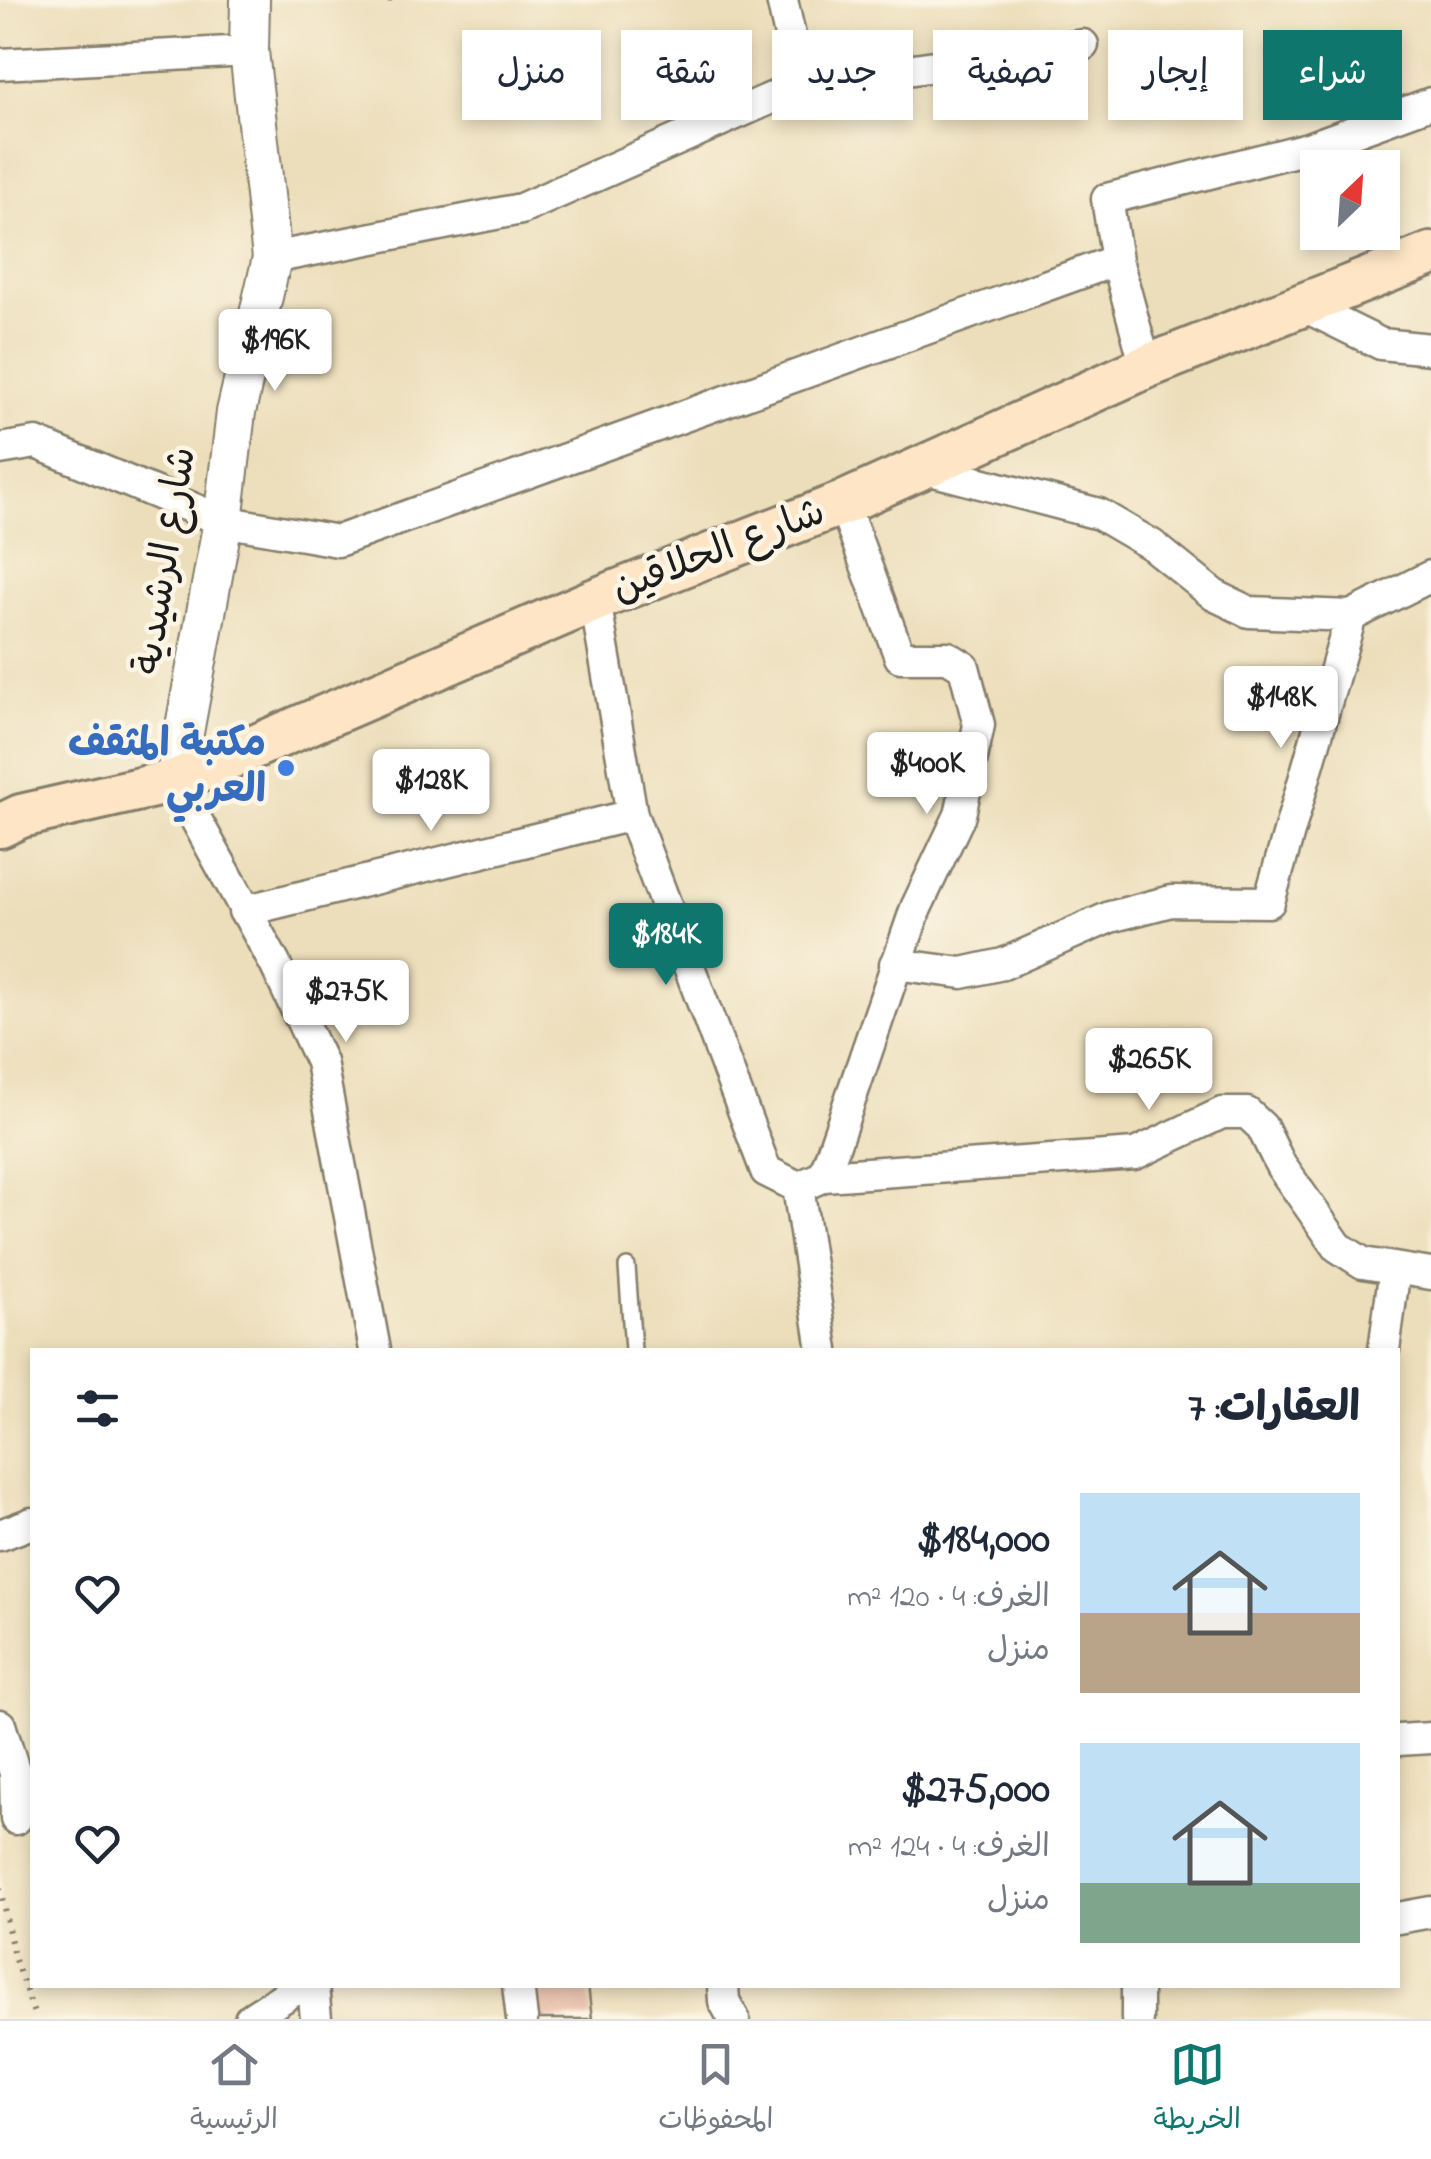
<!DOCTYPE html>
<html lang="ar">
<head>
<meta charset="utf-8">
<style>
	body { margin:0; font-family:"Indie Flower","Playpen Sans Arabic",sans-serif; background:#f6f6f7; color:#1f2937; direction:rtl; height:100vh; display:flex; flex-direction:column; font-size:38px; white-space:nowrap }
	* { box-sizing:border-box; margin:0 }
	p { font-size:32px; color:#747a83 }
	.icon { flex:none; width:55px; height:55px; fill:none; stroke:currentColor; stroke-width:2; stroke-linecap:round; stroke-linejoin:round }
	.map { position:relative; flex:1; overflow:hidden; direction:ltr }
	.details { position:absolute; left:30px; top:1348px; width:1370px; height:640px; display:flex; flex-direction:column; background:#fff; border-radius:0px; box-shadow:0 5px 15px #0003; direction:rtl }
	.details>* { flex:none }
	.hud { position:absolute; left:30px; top:30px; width:1372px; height:90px; direction:rtl; display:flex; gap:20px }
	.needle { width:65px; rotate:25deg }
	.buttons { position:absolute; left:1300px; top:150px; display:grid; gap:20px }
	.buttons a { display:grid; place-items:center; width:100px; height:100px; border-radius:0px; background:#fff; box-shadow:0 5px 15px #0003; font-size:50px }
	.price { position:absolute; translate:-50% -85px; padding:0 22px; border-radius:10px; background:#fff; color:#222; font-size:32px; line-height:65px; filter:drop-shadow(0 2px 5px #0008) }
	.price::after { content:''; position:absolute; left:50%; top:60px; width:30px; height:22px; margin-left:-15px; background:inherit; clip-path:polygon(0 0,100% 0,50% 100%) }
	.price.current { background:#0f766e; color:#fff }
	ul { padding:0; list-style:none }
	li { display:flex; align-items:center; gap:30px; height:250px; padding:0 40px }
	li span { display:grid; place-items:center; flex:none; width:280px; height:200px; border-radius:0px; color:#555 }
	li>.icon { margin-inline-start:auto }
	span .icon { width:120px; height:120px; fill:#fffc; stroke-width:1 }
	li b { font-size:42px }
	h2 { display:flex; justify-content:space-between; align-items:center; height:120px; padding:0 40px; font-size:42px }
	.chip { padding:0 35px; border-radius:0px; background:#fff; box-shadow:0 5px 15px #0003; font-size:35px; line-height:90px }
	.chip.current { background:#0f766e; color:#fff }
	.dock { display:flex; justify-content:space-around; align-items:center; height:140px; border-top:2px solid #e0e1e3; background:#fff; font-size:28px; color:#747a83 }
	.dock a { display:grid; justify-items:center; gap:5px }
	.dock .current { color:#0f766e }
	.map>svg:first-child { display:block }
	.building { fill:#e8b6a2 }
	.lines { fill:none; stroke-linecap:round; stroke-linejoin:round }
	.service-casing { stroke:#847d6b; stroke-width:20 }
	.minor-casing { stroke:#847d6b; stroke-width:35 }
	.tertiary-casing { stroke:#847d6b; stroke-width:42 }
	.secondary-casing { stroke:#847d6b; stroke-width:48 }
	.path { stroke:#847d6b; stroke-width:6; stroke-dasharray:2.5 8; stroke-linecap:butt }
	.service { stroke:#fff; stroke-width:15 }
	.minor { stroke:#fff; stroke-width:30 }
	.tertiary { stroke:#fff; stroke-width:38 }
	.secondary { stroke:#fde5c5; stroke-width:42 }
	.shop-dot { fill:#3f7fe0; stroke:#fcf5e5; stroke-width:4 }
	.labels { text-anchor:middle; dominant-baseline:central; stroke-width:9; stroke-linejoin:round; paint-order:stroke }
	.street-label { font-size:40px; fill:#1c1c1c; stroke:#fcf5e5 }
	.shop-label { font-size:40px; font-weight:bold; fill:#366cbe; stroke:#fcf5e5; text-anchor:end }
</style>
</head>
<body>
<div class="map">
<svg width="1431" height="2019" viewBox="0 0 1431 2019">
	<rect width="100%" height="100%" fill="#fcf5e5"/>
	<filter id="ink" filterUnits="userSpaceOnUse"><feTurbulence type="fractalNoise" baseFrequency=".01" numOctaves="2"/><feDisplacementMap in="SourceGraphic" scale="20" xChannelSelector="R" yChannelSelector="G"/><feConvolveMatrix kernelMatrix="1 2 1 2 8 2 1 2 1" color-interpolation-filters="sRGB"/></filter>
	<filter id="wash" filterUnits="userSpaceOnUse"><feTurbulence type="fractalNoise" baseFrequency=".0048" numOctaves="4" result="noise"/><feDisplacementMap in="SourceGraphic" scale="40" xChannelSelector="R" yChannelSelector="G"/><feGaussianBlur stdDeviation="2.25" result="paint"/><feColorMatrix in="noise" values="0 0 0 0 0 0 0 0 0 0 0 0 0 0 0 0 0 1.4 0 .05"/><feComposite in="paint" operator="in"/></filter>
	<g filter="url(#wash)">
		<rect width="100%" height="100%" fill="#ecdeba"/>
		<g id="blocks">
			<!-- building -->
			<path class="building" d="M527 1985H588L592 2019H532Z"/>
		</g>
	</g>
	<g filter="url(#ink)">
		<use href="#blocks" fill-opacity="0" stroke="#847d6b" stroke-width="2.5"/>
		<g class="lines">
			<!-- service casing -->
			<g class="service-casing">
				<path id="service" d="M627 1267 633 1350"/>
			</g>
			<!-- minor casing -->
			<g class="minor-casing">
				<path id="minor" d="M782 0 801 85
					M0 64 249 51
					M272 258 521 209 801 85 1083 45
					M1302 305 1381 344 1431 349
					M1146 367 1117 260 1107 199 1308 148 1431 103
					M0 449 36 443 223 521 338 541 1117 260
					M923 468 1099 514 1152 545 1214 595 1249 612 1351 616 1431 576
					M595 600 632 815 766 1171 798 1187 823 1350
					M175 781 275 964 321 1062 375 1350
					M244 911 632 815
					M895 964 962 973 1003 964 1110 917 1171 901 1269 902 1351 616
					M824 1176 916 908 960 815 979 725 964 667 948 657H900L843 503
					M808 1183 824 1176 1135 1154 1222 1113H1247L1262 1127 1281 1166 1338 1247 1363 1263 1431 1274
					M1384 1350 1395 1268
					M0 1535 32 1523
					M0 1725 15 1773 16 1819
					M1398 1740 1431 1738
					M1398 1918 1431 1912
					M313 1985 316 2019
					M518 1985 522 2019
					M723 1985 724 2001 734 2019
					M250 2019 302 1985
					M1137 2019V1985"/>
			</g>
			<!-- tertiary casing -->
			<g class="tertiary-casing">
				<path id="tertiary" d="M175 781 223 521 236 412 272 258 249 51 250 0"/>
			</g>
			<!-- secondary casing -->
			<g class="secondary-casing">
				<path id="secondary" d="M0 826 21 816 175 781 595 600 843 503 1146 367 1431 254"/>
			</g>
			<!-- path -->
			<path class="path" d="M389 0V6
				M0 1888 14 1957 36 2019"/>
			<!-- service -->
			<use href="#service" class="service"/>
			<!-- minor -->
			<use href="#minor" class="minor"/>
			<!-- tertiary -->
			<use href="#tertiary" class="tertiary"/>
			<!-- secondary -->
			<use href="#secondary" class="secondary"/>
		</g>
	</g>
	<!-- markers -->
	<circle class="shop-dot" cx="286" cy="768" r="10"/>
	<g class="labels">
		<!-- street labels -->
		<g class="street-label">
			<text transform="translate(719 552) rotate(-21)">شارع الحلاقين</text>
			<text transform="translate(167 561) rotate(-81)">شارع الرشيدية</text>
		</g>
		<!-- shop labels -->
		<g class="shop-label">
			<text x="266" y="745">مكتبة المثقف<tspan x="266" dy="46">العربي</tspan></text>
		</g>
	</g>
</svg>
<div class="buttons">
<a><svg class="needle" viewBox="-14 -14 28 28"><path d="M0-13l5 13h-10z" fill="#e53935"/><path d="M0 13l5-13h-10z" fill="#747a83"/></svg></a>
</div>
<b class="price" style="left:275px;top:394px">$196K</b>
<b class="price" style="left:1281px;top:751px">$148K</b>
<b class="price" style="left:927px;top:817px">$400K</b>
<b class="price" style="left:431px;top:834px">$128K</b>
<b class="price current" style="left:666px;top:988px">$184K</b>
<b class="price" style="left:346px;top:1045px">$275K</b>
<b class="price" style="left:1149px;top:1113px">$265K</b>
<div class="hud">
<a class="chip current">شراء</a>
<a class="chip">إيجار</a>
<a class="chip">تصفية</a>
<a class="chip">جديد</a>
<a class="chip">شقة</a>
<a class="chip">منزل</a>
</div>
<section class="details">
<h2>العقارات: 7<svg class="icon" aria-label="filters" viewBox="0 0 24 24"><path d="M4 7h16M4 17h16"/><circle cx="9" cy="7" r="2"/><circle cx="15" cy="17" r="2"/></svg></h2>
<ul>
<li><span style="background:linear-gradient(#bfe0f5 60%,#b9a48a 0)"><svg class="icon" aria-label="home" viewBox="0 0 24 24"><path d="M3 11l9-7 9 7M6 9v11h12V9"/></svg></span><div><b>$184,000</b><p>الغرف: 4 · 120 m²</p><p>منزل</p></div><svg class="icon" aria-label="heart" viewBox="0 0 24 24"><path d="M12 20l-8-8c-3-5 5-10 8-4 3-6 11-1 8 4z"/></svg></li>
<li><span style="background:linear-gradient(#bfe0f5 70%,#7fa58c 0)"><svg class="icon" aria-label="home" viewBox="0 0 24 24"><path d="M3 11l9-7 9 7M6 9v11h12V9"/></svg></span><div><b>$275,000</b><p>الغرف: 4 · 124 m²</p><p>منزل</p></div><svg class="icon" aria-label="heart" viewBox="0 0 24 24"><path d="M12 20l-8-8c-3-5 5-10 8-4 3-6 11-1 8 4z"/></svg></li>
</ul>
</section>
</div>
<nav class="dock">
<a class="current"><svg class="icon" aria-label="map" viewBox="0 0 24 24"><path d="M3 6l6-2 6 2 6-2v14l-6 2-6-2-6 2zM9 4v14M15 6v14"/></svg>الخريطة</a>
<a><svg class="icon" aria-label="saved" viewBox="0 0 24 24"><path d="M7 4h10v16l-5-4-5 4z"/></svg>المحفوظات</a>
<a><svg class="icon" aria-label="home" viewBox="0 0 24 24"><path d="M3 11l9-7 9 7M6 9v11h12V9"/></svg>الرئيسية</a>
</nav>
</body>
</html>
